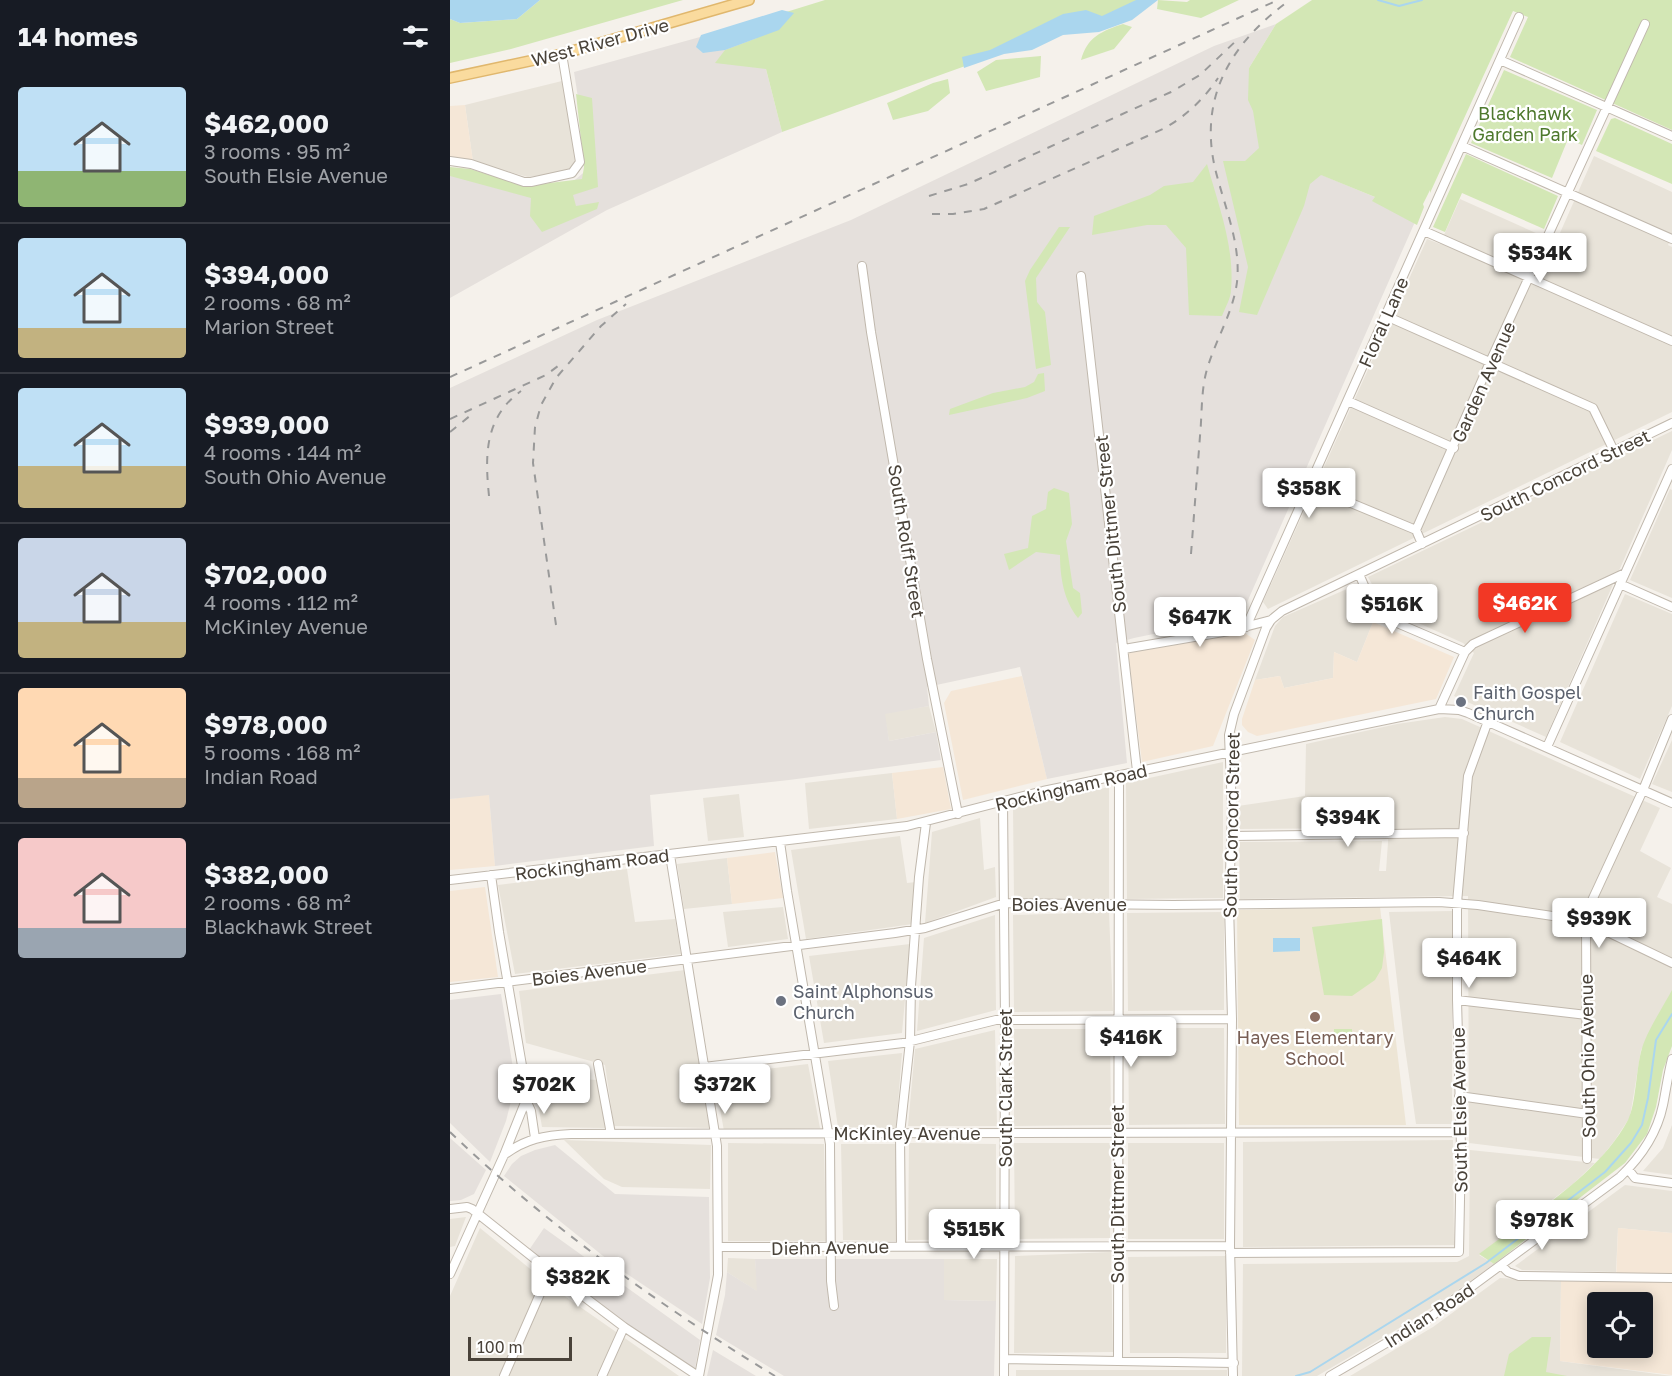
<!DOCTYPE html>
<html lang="en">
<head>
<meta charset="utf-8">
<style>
	body { margin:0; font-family:"Golos Text",sans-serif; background:#20242c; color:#f1f3f6; height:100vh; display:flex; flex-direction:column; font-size:22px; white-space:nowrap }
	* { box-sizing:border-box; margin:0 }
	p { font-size:20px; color:#9ea1a6 }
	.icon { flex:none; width:33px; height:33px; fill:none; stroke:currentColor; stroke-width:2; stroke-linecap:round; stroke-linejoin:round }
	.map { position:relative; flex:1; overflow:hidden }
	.drawer { display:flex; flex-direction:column; background:#171b24; width:450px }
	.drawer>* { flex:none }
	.fabs { position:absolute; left:1137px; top:1292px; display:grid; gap:12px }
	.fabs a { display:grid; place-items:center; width:66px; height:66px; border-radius:6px; background:#171b24; box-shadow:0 3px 15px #0003; font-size:30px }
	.scale { position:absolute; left:18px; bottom:15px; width:104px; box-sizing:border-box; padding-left:6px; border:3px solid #494239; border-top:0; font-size:16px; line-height:21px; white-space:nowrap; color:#494239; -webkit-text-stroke:4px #fff; paint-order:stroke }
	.price { position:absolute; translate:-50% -51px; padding:0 14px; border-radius:6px; background:#fff; color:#222; font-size:20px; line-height:39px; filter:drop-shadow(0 2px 3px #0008) }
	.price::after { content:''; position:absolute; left:50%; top:36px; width:18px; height:14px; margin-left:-9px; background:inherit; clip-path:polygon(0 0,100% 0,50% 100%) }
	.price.active { background:#f23825; color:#fff }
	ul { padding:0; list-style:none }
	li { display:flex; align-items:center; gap:18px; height:150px; padding:0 18px }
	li+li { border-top:2px solid #363941 }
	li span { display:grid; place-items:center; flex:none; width:168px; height:120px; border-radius:6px; color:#555 }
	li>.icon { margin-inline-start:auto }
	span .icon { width:72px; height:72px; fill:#fffc; stroke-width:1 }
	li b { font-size:26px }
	h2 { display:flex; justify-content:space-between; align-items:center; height:72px; padding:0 18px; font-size:26px }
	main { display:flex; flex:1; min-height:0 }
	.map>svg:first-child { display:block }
	.residential { fill:#e8e3d9 }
	.commercial { fill:#f5e7d7; fill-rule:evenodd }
	.industrial { fill:#e5e0dc }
	.education { fill:#ede5d5 }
	.green { fill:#d3e7b5 }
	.water { fill:#aad6ee }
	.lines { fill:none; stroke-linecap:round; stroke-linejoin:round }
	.stream { stroke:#aad6ee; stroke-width:2 }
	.minor-casing { stroke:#c0b8ad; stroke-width:10 }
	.major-casing { stroke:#e0b76d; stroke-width:12 }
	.minor { stroke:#fff; stroke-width:8 }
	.major { stroke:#fadb9e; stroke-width:9 }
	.rail { stroke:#999; stroke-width:2; stroke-dasharray:8 8; stroke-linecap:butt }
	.worship-dot { fill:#6b7280; stroke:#fff; stroke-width:2 }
	.education-dot { fill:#8d6e63; stroke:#fff; stroke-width:2 }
	.labels { text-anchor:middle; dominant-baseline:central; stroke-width:4.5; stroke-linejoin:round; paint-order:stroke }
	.street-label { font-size:18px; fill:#494239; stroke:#fff }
	.park-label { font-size:18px; fill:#4e792d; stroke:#fff }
	.worship-label { font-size:18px; fill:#5b616d; stroke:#fff; text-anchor:start }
	.education-label { font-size:18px; fill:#785e54; stroke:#fff }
</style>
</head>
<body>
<main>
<section class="drawer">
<h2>14 homes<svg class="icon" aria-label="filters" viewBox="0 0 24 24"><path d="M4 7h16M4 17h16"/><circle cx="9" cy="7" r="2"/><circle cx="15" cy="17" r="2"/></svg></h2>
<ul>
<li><span style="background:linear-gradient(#bfe0f5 70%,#8fb573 0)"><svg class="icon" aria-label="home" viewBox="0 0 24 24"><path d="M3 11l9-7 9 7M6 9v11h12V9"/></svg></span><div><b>$462,000</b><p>3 rooms · 95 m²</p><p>South Elsie Avenue</p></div></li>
<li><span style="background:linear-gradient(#bfe0f5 75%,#c2b280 0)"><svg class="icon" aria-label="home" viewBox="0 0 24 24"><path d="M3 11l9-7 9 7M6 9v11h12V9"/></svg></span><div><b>$394,000</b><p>2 rooms · 68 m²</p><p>Marion Street</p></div></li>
<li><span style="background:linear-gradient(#bfe0f5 65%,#c2b280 0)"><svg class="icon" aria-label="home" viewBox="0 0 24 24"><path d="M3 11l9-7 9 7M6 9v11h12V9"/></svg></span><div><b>$939,000</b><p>4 rooms · 144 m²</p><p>South Ohio Avenue</p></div></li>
<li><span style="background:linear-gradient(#c9d6e8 70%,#c2b280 0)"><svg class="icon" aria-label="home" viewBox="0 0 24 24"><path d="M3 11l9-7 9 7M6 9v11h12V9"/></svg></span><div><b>$702,000</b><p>4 rooms · 112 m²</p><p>McKinley Avenue</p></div></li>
<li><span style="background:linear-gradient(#ffd9b3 75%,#b9a48a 0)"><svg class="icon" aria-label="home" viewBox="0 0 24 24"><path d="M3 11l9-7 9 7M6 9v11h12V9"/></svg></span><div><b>$978,000</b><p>5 rooms · 168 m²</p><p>Indian Road</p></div></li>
<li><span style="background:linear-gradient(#f6c9c9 75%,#9aa5b1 0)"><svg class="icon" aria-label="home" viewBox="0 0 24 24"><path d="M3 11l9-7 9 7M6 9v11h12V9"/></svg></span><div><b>$382,000</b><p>2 rooms · 68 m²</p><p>Blackhawk Street</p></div></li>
</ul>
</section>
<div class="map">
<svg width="1222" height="1376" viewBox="0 0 1222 1376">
	<rect width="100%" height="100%" fill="#f5f1eb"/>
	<!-- residential -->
	<path class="residential" d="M112 81 126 158 123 166 117 172 78 177 23 162 15 105Z
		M1144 156 1222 192V236L1218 245 1222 247V412L818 609 813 602 977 239 990 244 1010 199 1106 242Z
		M1222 431V450L1096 737 1004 696 1024 653 1013 643 935 608 918 577Z
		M1220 489 1222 490V598L1180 580Z
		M906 585 923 622 907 662 884 652 883 678 834 688 830 676 805 680 825 626 833 617Z
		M1175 594 1222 614V706L1190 779 1110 742Z
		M479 706 486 732 439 741 434 713Z
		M995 717 1012 719 1210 808 1190 851 1221 868 1207 897 1222 904V994L1191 1050 1180 1117 1165 1140 1150 1159 1019 1143 1018 896 790 899 789 842 932 841 929 871H936L939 828 789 829 788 806 855 796 856 744 947 724Z
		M1222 740V792L1202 784Z
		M773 762V898L677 899 676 783Z
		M442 773 447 819 359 829 355 783Z
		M659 787V900L564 899 563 808Z
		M289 794 294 837 258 841 253 798Z
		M530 818 534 870 545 867 546 897 475 923 482 832Z
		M450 836 457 883 466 882 463 924 356 939 341 850Z
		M277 858 282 904 234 909 227 864Z
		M177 869 185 922 225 919 231 954 65 974 48 885Z
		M333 907 338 939 278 947 273 912Z
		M1002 911V1124H966L954 1041 939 912Z
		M659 912 663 1011 564 1012 563 915Z
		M774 912V1010L678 1011 677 913Z
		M545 915 546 1010 467 1031 474 938Z
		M460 944 452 1033 374 1043 359 956Z
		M235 970 261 1128 164 1126 155 1065 76 1043 69 991Z
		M678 1028H774L775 1124 679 1125Z
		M564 1029H660L661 1125 564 1126Z
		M545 1030 547 1126H458L465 1049Z
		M452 1053 446 1128 388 1127 378 1061Z
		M358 1064 370 1128 274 1131 264 1075Z
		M116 1078 148 1080 157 1128 92 1127 87 1098 116 1102Z
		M1222 1125V1175L1193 1171 1213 1148Z
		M114 1140 261 1145 260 1189 172 1187 154 1179Z
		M1003 1140 1004 1245 793 1247V1142Z
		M278 1143 374 1144 376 1241H278Z
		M459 1143 546 1144V1239L458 1240Z
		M564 1143H661L660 1238 565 1239Z
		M678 1143H774V1239H678Z
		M391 1144H446L447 1241 393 1240Z
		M1020 1150 1145 1163 1123 1184 1029 1255 1044 1264 998 1297 951 1327 867 1376H792L793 1264 1007 1262 1019 1256Z
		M1175 1185 1222 1191V1233L1168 1228 1166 1272 1072 1270 1065 1266Z
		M16 1217 5 1246 0 1247V1219Z
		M30 1228 106 1290 229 1376H0V1296Z
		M661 1252 663 1352 564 1353 565 1256Z
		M776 1256V1353H680L678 1257Z
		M278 1258 305 1259 308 1292 277 1272Z
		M494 1259H547L546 1301 494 1300Z
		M1050 1278 1111 1281 1110 1361 1222 1376H900L983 1327Z
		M566 1370H777V1376H566Z"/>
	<!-- commercial -->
	<path class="commercial" d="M15 105 23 162 0 157V106Z
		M923 622 1004 657 986 699 807 736 798 732 792 725V719L805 680 830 676 834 688 883 678 884 652 907 662Z
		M795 633 805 640 763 746 692 762 678 653Z
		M572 676 597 779 513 800 494 703 501 691Z
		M493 767 501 809 447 819 442 773Z
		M39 794 45 866 0 870V799Z
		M325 852 333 898 282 904 277 858Z
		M35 887 48 977 0 982V891Z
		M1168 1228 1222 1233V1375L1110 1361 1111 1281 1166 1282ZM1148 1302H1192V1347H1148Z"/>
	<!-- industrial -->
	<path class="industrial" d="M304 22 332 132 157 210 0 298V170L71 189 119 185 139 168 124 72Z
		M826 24 799 68 843 163 968 215 791 616 684 638 666 643 677 763 597 779 570 667 477 687 479 706 435 714 439 741 486 732 491 760 339 780 200 795 204 846 45 866 39 795 0 799V388L147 320 401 220 764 46Z
		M51 994 63 1068 61 1101 56 1121 40 1162 0 1123V1000Z
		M0 1138 36 1170 24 1194 11 1200 0 1201Z
		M105 1145 165 1194 259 1197 260 1278 252 1324 168 1268 54 1176 62 1164 71 1156 85 1150Z
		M94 1228 250 1340 245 1369 187 1331 79 1250Z
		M305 1259H494V1300L546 1301 544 1376H334L266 1335 275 1295 277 1272 307 1291Z
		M263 1350 306 1376H257Z"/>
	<!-- education -->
	<path class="education" d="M930 907 956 1125H789L787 910Z"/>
	<!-- green -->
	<path class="green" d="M90 0H233L61 49 0 63V19L10 23 67 19Z
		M375 0H699L332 132 316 69 265 63 275 50 307 38 304 22Z
		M708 0 737 2 740 0H789L751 18 707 9Z
		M862 0H1222V130L1060 57 1078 17 1063 11 980 193V190L973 204 974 207 967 225 922 201 925 197 871 175 860 184 854 206 807 315 789 312 798 267 773 161H795L809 148 803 111 798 100 799 68 826 24Z
		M673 24 682 27 664 49 631 60C637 37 652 31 673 24Z
		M591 56 590 77 536 91 527 72 546 60Z
		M1054 70 1147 110 1132 145 1118 139 1102 178 1021 143Z
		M498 79 500 93 478 111 443 120 437 103 483 83Z
		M126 94 142 98 148 187 123 195 126 206 149 202 147 209 92 232 80 216 81 198 0 176V167L20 169 75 186 132 179 134 167Z
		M1165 118 1222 144V184L1146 151 1161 119Z
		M1016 154 1108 196 1094 229 1012 193 995 232 983 227Z
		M757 164C768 204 785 247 781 290 781 298 775 308 772 316L739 315 736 248 716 225H697L642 235 644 216 700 195 714 186 743 182Z
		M609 227H620L586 278 587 302 595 312 601 365 586 369 575 281 580 270Z
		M594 373 595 391 577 398 499 415 500 409 543 393 575 387 584 382 588 374Z
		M604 488 619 493 622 524 616 541 623 588 630 593 632 613 628 618C614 601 610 577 610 555L586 552 559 570 554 554 578 548 582 516 596 509 598 492Z
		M932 919 934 952 932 968 925 980 902 996 874 995 862 927Z
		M1222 990V1046L1213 1070 1206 1107 1197 1134 1175 1163 1044 1264 1029 1254C1078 1217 1149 1175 1178 1120 1186 1104 1186 1071 1191 1052 1195 1034 1213 1007 1222 990Z
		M884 1029H902V1042H884Z
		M1082 1337H1101L1096 1372 1117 1376H1054L1059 1354Z"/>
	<!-- water -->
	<path class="water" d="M0 0H90L67 19 10 23 0 19Z
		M686 0H708L682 20 649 32 613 35 582 50 554 54 514 68 512 57 540 50 613 14 636 10 652 16Z
		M332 10 344 13 329 30 275 50 253 53 246 47 251 35Z
		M823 938H850V951L823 952Z"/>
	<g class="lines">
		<!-- stream -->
		<path class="stream" d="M928 0 949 6 972 0
			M846 1376 860 1372 1036 1263 1155 1172 1181 1143 1192 1125 1198 1098 1206 1040 1222 1014"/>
		<!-- minor casing -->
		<g class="minor-casing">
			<path id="minor" d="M1050 60 1222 136
				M1012 146 1222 239
				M0 161 21 164 74 182H81L122 173 130 162 112 54
				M974 231 1222 341
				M412 266 421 332 477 659 508 814
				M631 276 687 771
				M936 316 1143 408 1164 451
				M898 401 1004 448
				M860 486 966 530
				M972 544 966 530 1040 362 1195 24
				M909 574 924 608 933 617 1015 652
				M1170 584 1222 607
				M796 627 1069 17
				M674 649 779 631 821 620
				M989 709 1015 652 1023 644 1175 573
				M1097 747 1222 469
				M553 801 555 1020 554 1376
				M782 836 1014 833
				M330 842 337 891 380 1144 381 1281 384 1306
				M220 855 267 1146 268 1275 249 1376
				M0 880 457 826 593 791 989 709 1009 710 1018 713 1222 803
				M1136 926H1145L1222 963
				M0 989 445 933 475 928 555 903 723 905 989 902 1028 905 1136 921
				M1007 1000 1137 1015
				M148 1064 161 1134
				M254 1067 453 1043 546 1020 782 1019
				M1009 1096 1138 1114
				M76 1100 81 1111 85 1138
				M54 1155C75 1139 95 1135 121 1134L1010 1132
				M1137 1159 1136 916 1138 909 1193 790 1222 719
				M1178 1169 1185 1178 1222 1183
				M0 1209 17 1207 22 1209 100 1271 174 1327 248 1376
				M451 1246 450 1134 460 1041 461 986 469 877 476 823
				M268 1247 780 1246
				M780 1253 1009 1252 1011 1147 1007 1000V903L1018 776 1038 721
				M1051 1265 1058 1272 1069 1276 1222 1278
				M0 1274 54 1155 76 1100 75 1083 49 932 41 875
				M554 1359 784 1363
				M668 1361 669 775
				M54 1376 100 1271
				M152 1376 174 1327
				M783 1376 780 1246 782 1019 779 904 782 810 779 735 784 714 816 628 821 620 832 611 1222 423
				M880 1376 979 1318 1170 1177C1191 1157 1207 1134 1213 1105 1216 1090 1218 1075 1222 1059"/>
		</g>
		<!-- major casing -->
		<g class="major-casing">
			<path id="major" d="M0 78 112 54 299 0"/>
		</g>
		<!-- minor -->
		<use href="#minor" class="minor"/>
		<!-- major -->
		<use href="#major" class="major"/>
		<!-- rail -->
		<path class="rail" d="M479 196 518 184 721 92 750 75 789 38
			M482 214H503L534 209 713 129C735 117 754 99 768 78
			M0 377 828 0
			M0 419 96 375 112 363
			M0 432 21 415
			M39 496C35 456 34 418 71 391
			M741 554C744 515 747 476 750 436 752 416 751 393 756 373 764 342 783 314 787 282 791 246 776 210 767 176 746 100 780 43 840 0
			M106 625 83 463 85 427 91 405 106 378 151 326 176 304
			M0 1132C98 1226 209 1305 325 1376"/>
	</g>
	<!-- markers -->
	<g class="worship-dot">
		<circle cx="1011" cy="702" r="6"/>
		<circle cx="331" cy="1001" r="6"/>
	</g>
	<circle class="education-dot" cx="865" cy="1017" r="6"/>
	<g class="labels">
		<!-- street labels -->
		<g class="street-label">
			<text transform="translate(150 42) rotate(-15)">West River Drive</text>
			<text transform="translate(933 322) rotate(-66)">Floral Lane</text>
			<text transform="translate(1033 382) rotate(-66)">Garden Avenue</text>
			<text transform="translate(1115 475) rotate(-26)">South Concord Street</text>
			<text transform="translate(660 524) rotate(-96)">South Dittmer Street</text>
			<text transform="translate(457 541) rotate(81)">South Rolff Street</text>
			<text transform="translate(621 787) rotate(-13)">Rockingham Road</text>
			<text transform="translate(781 825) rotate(-89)">South Concord Street</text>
			<text transform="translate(142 864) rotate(-7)">Rockingham Road</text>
			<text x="619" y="904">Boies Avenue</text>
			<text transform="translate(139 972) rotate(-7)">Boies Avenue</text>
			<text transform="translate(1137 1056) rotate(-91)">South Ohio Avenue</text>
			<text transform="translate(555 1088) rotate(-90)">South Clark Street</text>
			<text transform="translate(1009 1110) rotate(-91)">South Elsie Avenue</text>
			<text x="457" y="1133">McKinley Avenue</text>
			<text transform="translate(667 1194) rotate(-90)">South Dittmer Street</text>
			<text transform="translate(380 1247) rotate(-1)">Diehn Avenue</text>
			<text transform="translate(979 1315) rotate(-33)">Indian Road</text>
		</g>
		<!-- park labels -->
		<g class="park-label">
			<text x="1075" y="113">Blackhawk<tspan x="1075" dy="21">Garden Park</tspan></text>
		</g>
		<!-- worship labels -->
		<g class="worship-label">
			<text x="1023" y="692">Faith Gospel<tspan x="1023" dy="21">Church</tspan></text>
			<text x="343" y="991">Saint Alphonsus<tspan x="343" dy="21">Church</tspan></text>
		</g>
		<!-- education labels -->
		<g class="education-label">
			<text x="865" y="1037">Hayes Elementary<tspan x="865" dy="21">School</tspan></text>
		</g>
	</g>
</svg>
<div class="fabs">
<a><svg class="icon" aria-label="locate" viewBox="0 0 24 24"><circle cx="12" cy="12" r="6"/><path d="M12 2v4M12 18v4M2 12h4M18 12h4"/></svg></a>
</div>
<div class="scale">100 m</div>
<b class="price" style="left:1090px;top:284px">$534K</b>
<b class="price" style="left:859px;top:519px">$358K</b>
<b class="price active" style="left:1075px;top:634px">$462K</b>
<b class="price" style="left:942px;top:635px">$516K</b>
<b class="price" style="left:750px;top:648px">$647K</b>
<b class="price" style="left:898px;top:848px">$394K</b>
<b class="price" style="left:1149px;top:949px">$939K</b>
<b class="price" style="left:1019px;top:989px">$464K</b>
<b class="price" style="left:681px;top:1068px">$416K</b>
<b class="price" style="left:94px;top:1115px">$702K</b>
<b class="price" style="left:275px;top:1115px">$372K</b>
<b class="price" style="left:1092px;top:1251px">$978K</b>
<b class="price" style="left:524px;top:1260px">$515K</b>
<b class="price" style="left:128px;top:1308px">$382K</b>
</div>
</main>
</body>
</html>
